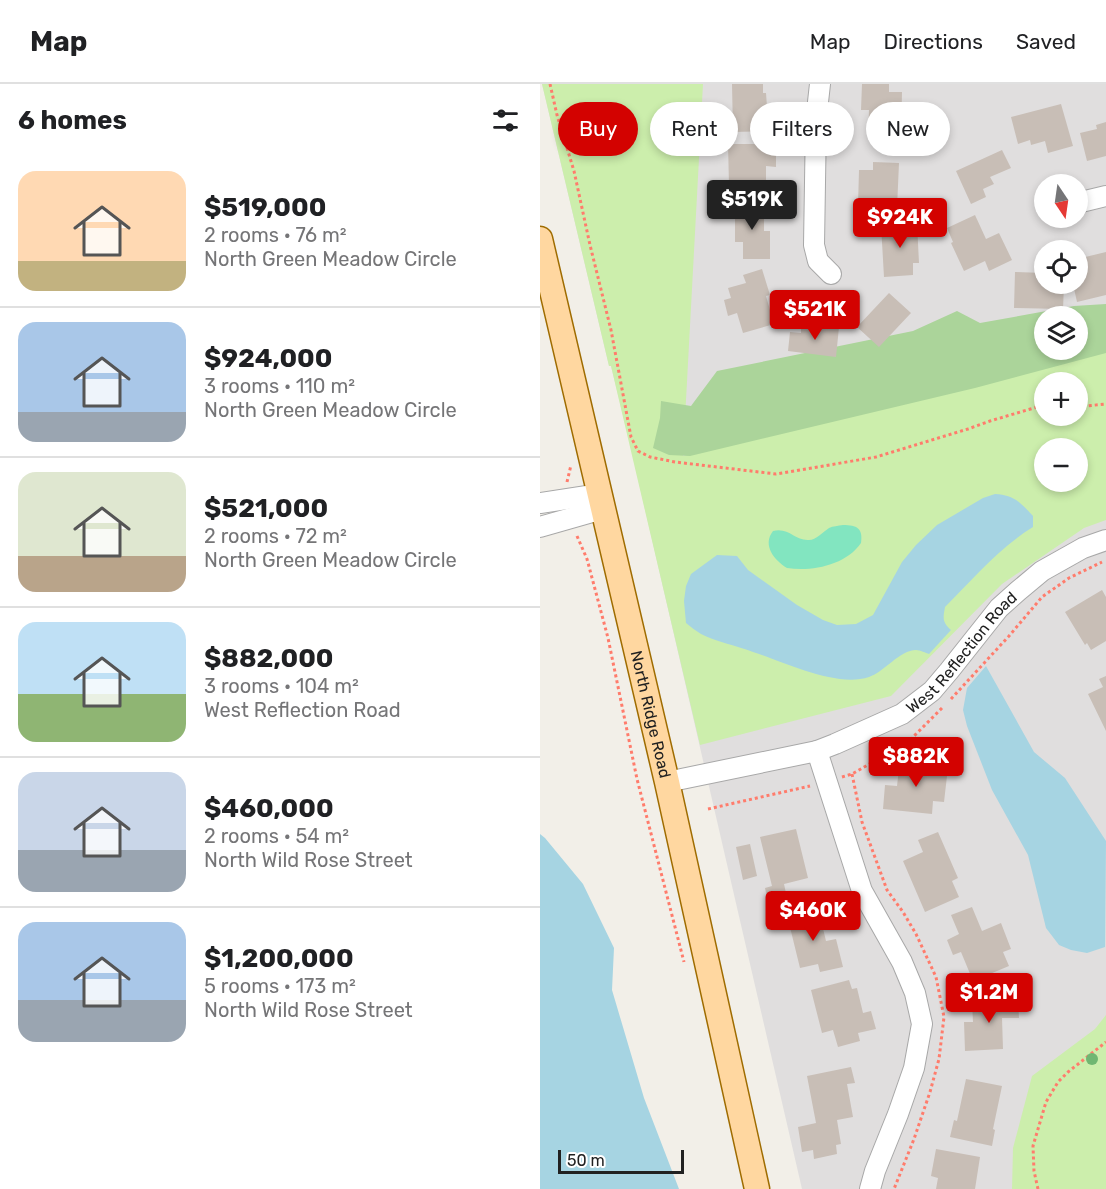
<!DOCTYPE html>
<html lang="en">
<head>
<meta charset="utf-8">
<style>
	body { margin:0; font-family:Rubik,sans-serif; background:#f6f6f6; color:#202124; height:100vh; display:flex; flex-direction:column; font-size:22px; white-space:nowrap }
	* { box-sizing:border-box; margin:0 }
	p { font-size:20px; color:#757577 }
	.icon { flex:none; width:33px; height:33px; fill:none; stroke:currentColor; stroke-width:2; stroke-linecap:round; stroke-linejoin:round }
	.map { position:relative; flex:1; overflow:hidden }
	.side { display:flex; flex-direction:column; background:#fff; width:540px }
	.side>* { flex:none }
	.banner { position:absolute; left:18px; top:18px; width:458px; height:54px; display:flex; gap:12px }
	.needle { width:39px; rotate:167deg }
	.buttons { position:absolute; left:494px; top:90px; display:grid; gap:12px }
	.buttons a { display:grid; place-items:center; width:54px; height:54px; border-radius:50%; background:#fff; box-shadow:0 3px 9px #0003; font-size:30px }
	.scale { position:absolute; left:18px; bottom:15px; width:126px; box-sizing:border-box; padding-left:6px; border:3px solid #212121; border-top:0; font-size:16px; line-height:21px; white-space:nowrap; color:#212121; -webkit-text-stroke:4px #fff; paint-order:stroke }
	.price { position:absolute; translate:-50% -51px; padding:0 14px; border-radius:6px; background:#d30200; color:#fff; font-size:20px; line-height:39px; filter:drop-shadow(0 2px 3px #0008) }
	.price::after { content:''; position:absolute; left:50%; top:36px; width:18px; height:14px; margin-left:-9px; background:inherit; clip-path:polygon(0 0,100% 0,50% 100%) }
	.price.current { background:#222; color:#fff }
	ul { padding:0; list-style:none }
	li { display:flex; align-items:center; gap:18px; height:150px; padding:0 18px }
	li+li { border-top:2px solid #e0e0e0 }
	li span { display:grid; place-items:center; flex:none; width:168px; height:120px; border-radius:18px; color:#555 }
	li>.icon { margin-inline-start:auto }
	span .icon { width:72px; height:72px; fill:#fffc; stroke-width:1 }
	li b { font-size:26px }
	h2 { display:flex; justify-content:space-between; align-items:center; height:72px; padding:0 18px; font-size:26px }
	.chip { padding:0 21px; border-radius:27px; background:#fff; box-shadow:0 3px 9px #0003; font-size:21px; line-height:54px }
	.chip.current { background:#d30200; color:#fff }
	header { display:flex; align-items:center; gap:36px; box-sizing:border-box; height:84px; padding:0 30px; background:#fff; border-bottom:2px solid #e0e0e0 }
	header strong { font-size:28px }
	nav { display:flex; gap:33px; margin-inline-start:auto; font-size:21px }
	main { display:flex; flex:1; min-height:0 }
	.map>svg:first-child { display:block }
	.residential { fill:#e0dede; fill-rule:evenodd }
	.grass { fill:#cceeac; fill-rule:evenodd }
	.forest { fill:#abd49a; fill-rule:evenodd }
	.pitch { fill:#82e5c0 }
	.water { fill:#a6d4e2 }
	.building { fill:#c8beb6 }
	.lines { fill:none; stroke-linecap:round; stroke-linejoin:round }
	.minor-casing { stroke:#a8a8a8; stroke-width:22 }
	.major-casing { stroke:#9f6c00; stroke-width:27 }
	.path { stroke:#ff7c6c; stroke-width:3; stroke-dasharray:3 3; stroke-linecap:butt }
	.minor { stroke:#fff; stroke-width:20 }
	.major { stroke:#ffd7a0; stroke-width:24 }
	.tree { fill:#70b772 }
	.labels { text-anchor:middle; dominant-baseline:central; stroke-width:5; stroke-linejoin:round; paint-order:stroke }
	.street-label { font-size:16px; fill:#212121; stroke:#fff }
</style>
</head>
<body>
<header>
<strong>Map</strong>
<nav><a>Map</a><a>Directions</a><a>Saved</a></nav>
</header>
<main>
<section class="side">
<h2>6 homes<svg class="icon" aria-label="filters" viewBox="0 0 24 24"><path d="M4 7h16M4 17h16"/><circle cx="9" cy="7" r="2"/><circle cx="15" cy="17" r="2"/></svg></h2>
<ul>
<li><span style="background:linear-gradient(#ffd9b3 75%,#c2b280 0)"><svg class="icon" aria-label="home" viewBox="0 0 24 24"><path d="M3 11l9-7 9 7M6 9v11h12V9"/></svg></span><div><b>$519,000</b><p>2 rooms · 76 m²</p><p>North Green Meadow Circle</p></div></li>
<li><span style="background:linear-gradient(#a9c7e8 75%,#9aa5b1 0)"><svg class="icon" aria-label="home" viewBox="0 0 24 24"><path d="M3 11l9-7 9 7M6 9v11h12V9"/></svg></span><div><b>$924,000</b><p>3 rooms · 110 m²</p><p>North Green Meadow Circle</p></div></li>
<li><span style="background:linear-gradient(#dfe7d0 70%,#b9a48a 0)"><svg class="icon" aria-label="home" viewBox="0 0 24 24"><path d="M3 11l9-7 9 7M6 9v11h12V9"/></svg></span><div><b>$521,000</b><p>2 rooms · 72 m²</p><p>North Green Meadow Circle</p></div></li>
<li><span style="background:linear-gradient(#bfe0f5 60%,#8fb573 0)"><svg class="icon" aria-label="home" viewBox="0 0 24 24"><path d="M3 11l9-7 9 7M6 9v11h12V9"/></svg></span><div><b>$882,000</b><p>3 rooms · 104 m²</p><p>West Reflection Road</p></div></li>
<li><span style="background:linear-gradient(#c9d6e8 65%,#9aa5b1 0)"><svg class="icon" aria-label="home" viewBox="0 0 24 24"><path d="M3 11l9-7 9 7M6 9v11h12V9"/></svg></span><div><b>$460,000</b><p>2 rooms · 54 m²</p><p>North Wild Rose Street</p></div></li>
<li><span style="background:linear-gradient(#a9c7e8 65%,#9aa5b1 0)"><svg class="icon" aria-label="home" viewBox="0 0 24 24"><path d="M3 11l9-7 9 7M6 9v11h12V9"/></svg></span><div><b>$1,200,000</b><p>5 rooms · 173 m²</p><p>North Wild Rose Street</p></div></li>
</ul>
</section>
<div class="map">
<svg width="566" height="1105" viewBox="0 0 566 1105">
	<rect width="100%" height="100%" fill="#f2efe8"/>
	<!-- residential -->
	<path class="residential" d="M2 0H566V1105H262L89 356 71 282H69ZM504 100H537V134H504ZM504 166H537V200H504ZM504 232H537V266H504ZM504 298H537V332H504ZM504 364H537V398H504Z"/>
	<!-- grass -->
	<path class="grass" d="M2 0H163L143 372 528 278 566 267V436L544 444 462 500 351 612 160 661 71 282H69ZM504 298H537V332H504ZM504 364H537V398H504Z
		M566 931V1105H472L473 1064 492 992 555 945Z"/>
	<!-- forest -->
	<path class="forest" d="M566 220V269L435 304 150 372 129 371 113 364 120 334 121 317 151 322 177 287 373 247 417 227 440 239 534 222ZM504 232H537V266H504Z"/>
	<!-- pitch -->
	<path class="pitch" d="M303 441C317 441 323 444 321 459 306 481 272 488 247 484 234 476 222 461 233 447 249 443 255 457 269 456 276 456 283 448 289 444 293 442 298 442 303 441Z"/>
	<!-- water -->
	<path class="water" d="M455 410C474 411 480 418 493 432V443C460 463 432 496 405 523 403 534 402 538 411 546L389 570C386 569 380 566 376 566 360 566 344 588 329 593 296 604 244 578 213 568 198 562 174 557 161 550 156 547 151 543 146 539L144 517 146 502 151 490 177 471 197 472 208 486 257 521 283 536 297 541 316 540 333 531 362 478 376 461 397 441 443 414Z
		M446 582 494 668 525 694 566 757 565 863 547 869 531 866 519 861 506 844 488 771 452 706 427 642 423 626 427 604Z
		M0 750 5 754 43 800 74 864 72 906 104 1014 139 1105H0Z"/>
	<!-- building -->
	<path class="building" d="M192 0H223V9H226L227 23H235L236 47 193 48Z
		M322 0H349V8H362L361 57 328 55 329 26H321Z
		M521 20 533 62 508 69 505 57 491 61 490 56 478 60 471 33Z
		M566 38V72L547 77 540 49 557 45 556 41Z
		M188 60H236V83L226 82V113L199 114V101H189Z
		M462 66 471 84 450 93 454 100 443 105 446 113 431 120 416 87Z
		M333 78 359 79 357 124 318 122 319 86H333Z
		M195 120H224V147H230V175H203V158H195Z
		M435 131 446 155 459 149 472 176 449 187 445 177 424 187 411 159 413 158 407 144Z
		M377 139 379 179H373V191L344 193 341 141Z
		M566 168V211L537 218 533 200H537V175Z
		M222 185 230 211 226 212 234 240 203 249 197 229 188 232 184 216 191 214 188 204 206 199 203 191Z
		M475 188 504 189V200H524L523 225 474 224Z
		M349 209 371 229 339 263 317 243Z
		M278 240 299 243 296 273 248 267 250 248 261 249V242L277 244Z
		M562 506 566 513V557L551 566 547 559 545 561 525 528Z
		M566 592V647L548 610 563 603 559 595Z
		M360 676 399 680 398 691 407 692 404 718 393 717 392 730 343 725 345 701 357 702Z
		M256 745 268 794 244 800 246 809 244 810 245 818 240 820 238 811 227 814 225 804 232 802 220 753Z
		M398 748 418 794 412 797 419 813 385 828 363 777 383 768 378 756Z
		M210 760 217 792 203 796 196 763Z
		M432 823 442 847 461 839 471 865 463 868 469 882 433 897 421 868 413 871 407 856 419 850 411 831Z
		M278 824 286 857 296 855 303 883 280 888 278 880 260 884 247 831Z
		M309 896 312 905 317 904 323 929 331 927 336 945 318 949 320 957 298 963 293 946 282 949 271 906Z
		M478 915 479 934H462L463 965 425 967 424 938H433L432 917Z
		M311 983 315 999 307 1000 313 1033 297 1036 301 1060 296 1061 297 1070 274 1075 273 1066 262 1068 258 1043 276 1039 267 992Z
		M426 995 462 1002 453 1045 455 1046 452 1062 410 1053 414 1036 417 1037Z
		M396 1065 440 1073 435 1105H396L398 1094 391 1092Z"/>
	<g class="lines">
		<!-- minor casing -->
		<g class="minor-casing">
			<g id="minor">
				<path d="M280 0 276 36 274 161 278 177 291 190"/>
				<path d="M537 119 566 112"/>
				<path d="M0 419 60 410"/>
				<path d="M0 443 63 425"/>
				<path d="M277 667 322 807 362 878 375 909 382 940 374 984 358 1030 335 1087 330 1105"/>
				<path id="s1" d="M127 698 277 667 295 660 362 630 392 607 409 587 459 524 478 507 502 487 543 464 566 456"/>
			</g>
		</g>
		<!-- major casing -->
		<g class="major-casing">
			<g id="major">
				<path id="s2" d="M0 155 127 698 217 1105"/>
			</g>
		</g>
		<!-- path -->
		<path class="path" d="M10 0 17 31 34 87 50 161 71 246 91 353 98 367 110 373 135 378 236 390 336 373 428 345 450 337 504 321
			M537 320 546 322 566 320
			M27 398 31 381
			M37 452 47 475 68 554 97 695 144 878
			M411 615 469 552 502 513 529 494 562 478
			M312 690 322 738 347 806 363 828 376 850 396 893 404 933 399 975 390 1008 374 1055 354 1105
			M302 693 312 690 368 658 402 624
			M168 725 270 702
			M498 1105 494 1087 493 1062 506 1018 518 998 528 988 566 958"/>
		<!-- minor -->
		<use href="#minor" class="minor"/>
		<!-- major -->
		<use href="#major" class="major"/>
	</g>
	<!-- trees -->
	<circle class="tree" cx="552" cy="975" r="6"/>
	<g class="labels">
		<!-- street labels -->
		<g class="street-label">
			<text stroke="none"><textPath href="#s1" startOffset="332">West Reflection Road</textPath></text>
			<text stroke="none"><textPath href="#s2" startOffset="488">North Ridge Road</textPath></text>
		</g>
	</g>
</svg>
<div class="buttons">
<a><svg class="needle" viewBox="-14 -14 28 28"><path d="M0-13l5 13h-10z" fill="#e53935"/><path d="M0 13l5-13h-10z" fill="#757577"/></svg></a>
<a><svg class="icon" aria-label="locate" viewBox="0 0 24 24"><circle cx="12" cy="12" r="6"/><path d="M12 2v4M12 18v4M2 12h4M18 12h4"/></svg></a>
<a><svg class="icon" aria-label="layers" viewBox="0 0 24 24"><path d="M12 4l9 5-9 5-9-5zM3 14l9 5 9-5"/></svg></a>
<a>+</a>
<a>−</a>
</div>
<div class="scale">50 m</div>
<b class="price current" style="left:212px;top:147px">$519K</b>
<b class="price" style="left:360px;top:165px">$924K</b>
<b class="price" style="left:275px;top:257px">$521K</b>
<b class="price" style="left:376px;top:704px">$882K</b>
<b class="price" style="left:273px;top:858px">$460K</b>
<b class="price" style="left:449px;top:940px">$1.2M</b>
<div class="banner">
<a class="chip current">Buy</a>
<a class="chip">Rent</a>
<a class="chip">Filters</a>
<a class="chip">New</a>
</div>
</div>
</main>
</body>
</html>
